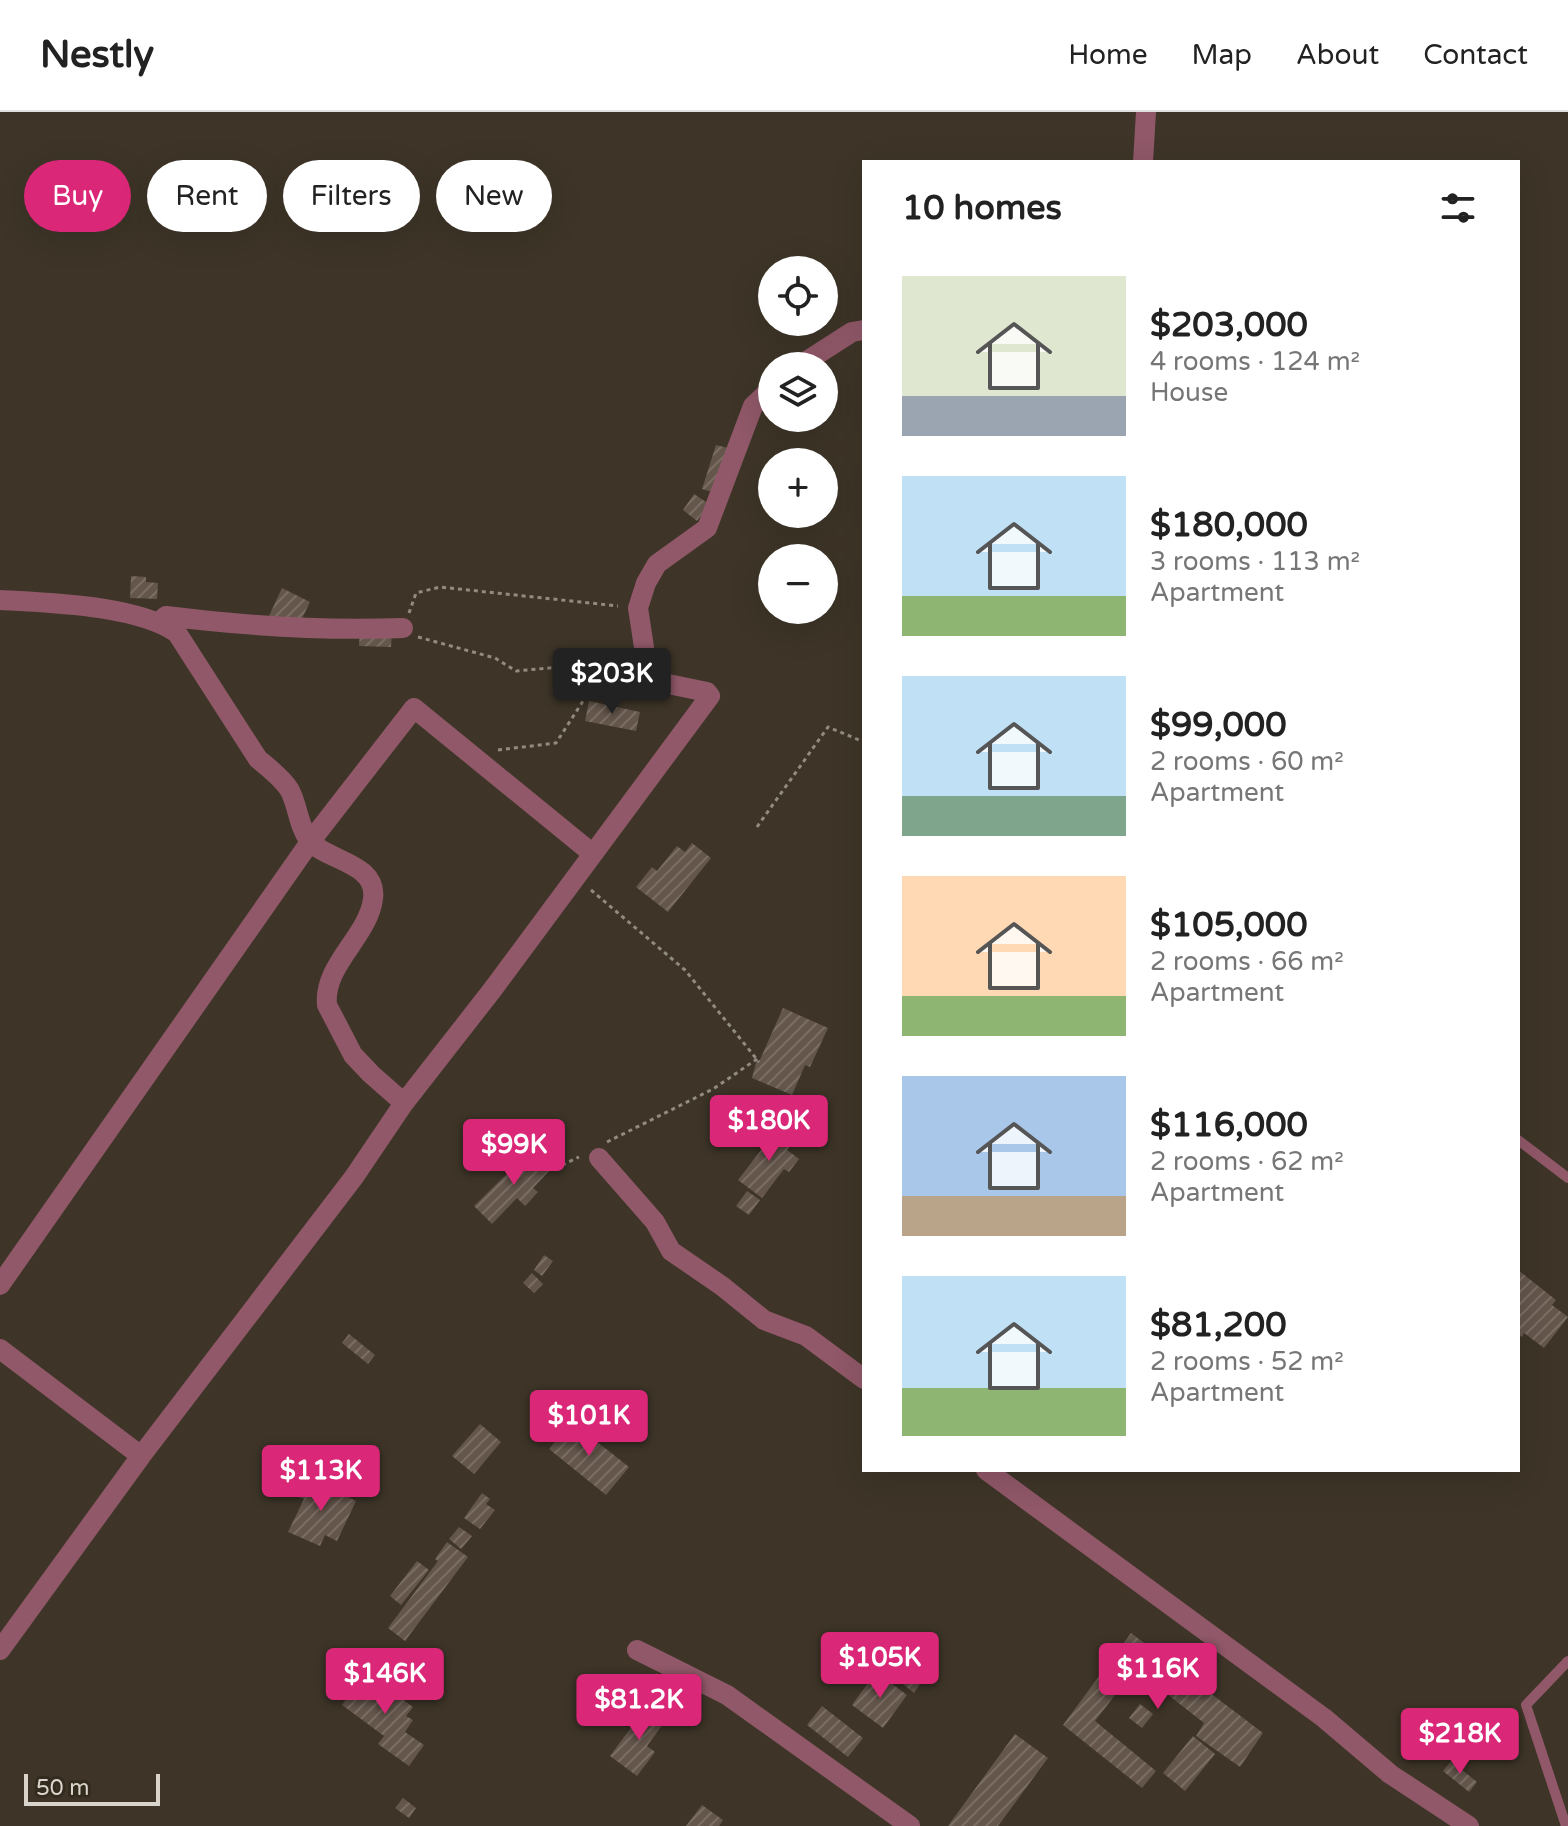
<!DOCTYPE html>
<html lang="en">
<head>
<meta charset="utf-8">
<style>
	body { margin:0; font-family:"Varela Round",sans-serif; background:#f2f2f2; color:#222; height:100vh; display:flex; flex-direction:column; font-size:30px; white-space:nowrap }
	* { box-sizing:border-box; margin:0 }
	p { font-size:26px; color:#767676 }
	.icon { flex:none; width:44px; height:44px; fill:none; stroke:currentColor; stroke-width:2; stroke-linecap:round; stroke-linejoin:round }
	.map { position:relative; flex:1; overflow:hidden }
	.side { position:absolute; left:862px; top:48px; width:658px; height:1312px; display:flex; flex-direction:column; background:#fff; border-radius:0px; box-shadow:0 8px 32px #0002 }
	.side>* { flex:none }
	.top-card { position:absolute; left:24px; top:48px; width:718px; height:72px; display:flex; gap:16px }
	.fabs { position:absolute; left:758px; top:144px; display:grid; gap:16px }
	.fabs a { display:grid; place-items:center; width:80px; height:80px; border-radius:50%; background:#fff; box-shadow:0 8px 32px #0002; font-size:40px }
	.scale { position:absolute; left:24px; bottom:20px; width:136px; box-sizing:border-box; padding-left:8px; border:4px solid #d9d4cc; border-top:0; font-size:22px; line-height:28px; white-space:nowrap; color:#d9d4cc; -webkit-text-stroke:6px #342b1f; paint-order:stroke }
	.price { position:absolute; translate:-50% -68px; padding:0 18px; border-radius:8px; background:#db2777; color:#fff; font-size:26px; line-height:52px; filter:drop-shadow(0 2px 4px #0008) }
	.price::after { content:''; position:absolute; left:50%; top:48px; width:24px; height:18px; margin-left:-12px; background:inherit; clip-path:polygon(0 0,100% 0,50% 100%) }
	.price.current { background:#222; color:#fff }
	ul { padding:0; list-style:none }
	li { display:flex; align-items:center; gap:24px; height:200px; padding:0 40px }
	li span { display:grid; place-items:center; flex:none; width:224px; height:160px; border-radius:0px; color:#555 }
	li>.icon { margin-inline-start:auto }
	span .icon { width:96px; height:96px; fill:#fffc; stroke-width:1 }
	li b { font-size:34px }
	h2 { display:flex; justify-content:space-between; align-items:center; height:96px; padding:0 40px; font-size:34px }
	.chip { padding:0 28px; border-radius:36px; background:#fff; box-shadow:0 8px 32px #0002; font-size:28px; line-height:72px }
	.chip.current { background:#db2777; color:#fff }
	header { display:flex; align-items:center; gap:48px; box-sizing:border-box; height:112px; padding:0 40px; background:#fff; border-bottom:2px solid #e0e0e0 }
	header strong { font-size:38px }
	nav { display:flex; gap:44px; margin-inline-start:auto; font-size:28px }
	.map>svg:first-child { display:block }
	.building { fill:url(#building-hatch) }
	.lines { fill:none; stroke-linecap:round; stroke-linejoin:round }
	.path { stroke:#928b81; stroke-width:3; stroke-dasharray:4 4; stroke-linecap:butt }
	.lane { stroke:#905868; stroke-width:10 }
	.street { stroke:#905868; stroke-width:20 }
</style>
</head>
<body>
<header>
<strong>Nestly</strong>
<nav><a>Home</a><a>Map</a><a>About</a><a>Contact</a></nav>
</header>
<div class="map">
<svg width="1568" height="1714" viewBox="0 0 1568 1714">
	<defs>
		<pattern id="building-hatch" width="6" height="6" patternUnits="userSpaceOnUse" patternTransform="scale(2)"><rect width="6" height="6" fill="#64564b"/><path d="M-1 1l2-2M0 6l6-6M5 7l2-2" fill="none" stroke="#7a6d64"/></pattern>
	</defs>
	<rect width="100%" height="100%" fill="#3e3528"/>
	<!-- building -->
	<path class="building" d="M716 333 732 337 719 382 702 377Z
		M694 382 709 392 697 409 683 398Z
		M131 464 146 465V470L158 471 157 487 130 486Z
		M282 476 310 490 297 517 269 504Z
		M360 518 392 519 391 535 359 534Z
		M589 589 640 600 636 619 585 609Z
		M692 731 711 746 668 800 636 775 652 755 657 759 677 734 685 740Z
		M783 896 828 916 810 955 805 953 792 983 752 966 757 947 759 950Z
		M767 1014 792 1032 787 1038 799 1047 789 1060 784 1057 762 1086 738 1068 765 1033 757 1027Z
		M531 1038 551 1057 533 1076 538 1080 525 1094 517 1086 492 1112 474 1094Z
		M747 1079 760 1088 749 1103 736 1094Z
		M544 1143 553 1149 542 1164 534 1158Z
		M1518 1158 1556 1188 1552 1193 1568 1205 1544 1236 1524 1221 1522 1225 1518 1222Z
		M532 1161 543 1172 534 1181 523 1171Z
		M349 1222 375 1243 368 1252 342 1231Z
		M572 1310 629 1355 606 1383 549 1337Z
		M480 1312 501 1330 474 1362 452 1344Z
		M308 1365 356 1389 337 1429 325 1423 320 1434 288 1420 304 1387 299 1385Z
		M482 1381 490 1387 486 1392 495 1398 480 1417 464 1406Z
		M459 1415 472 1424 461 1437 449 1427Z
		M447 1430 468 1445 405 1529 388 1516 438 1449 435 1447Z
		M417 1449 429 1458 401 1493 390 1484Z
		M1131 1521 1263 1621 1240 1655 1196 1624 1204 1611 1135 1557 1095 1609 1156 1659 1142 1676 1063 1613Z
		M889 1546 920 1572 914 1581 882 1555Z
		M368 1557 390 1572 387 1576 413 1595 406 1604 413 1608 405 1620 424 1633 409 1654 378 1632 384 1624 342 1593Z
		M876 1560 907 1583 883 1616 852 1593Z
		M656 1561 664 1568 653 1581 646 1574Z
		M1140 1592 1153 1602 1142 1616 1129 1606Z
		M647 1594 666 1608 647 1634 655 1640 637 1664 610 1644Z
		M822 1594 863 1626 848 1645 807 1613Z
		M1015 1622 1048 1646 998 1714H948Z
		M1193 1624 1215 1642 1185 1679 1163 1661Z
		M1451 1649 1477 1670 1469 1680 1443 1659Z
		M403 1686 416 1696 409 1706 395 1696Z
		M702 1693 723 1708 719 1714H686Z"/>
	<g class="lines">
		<!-- path -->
		<path class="path" d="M409 501 416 481 440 475 618 494
			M418 525 495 546 516 559 560 555 594 572 631 566
			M498 638 556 631 594 572
			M757 715 828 615 864 630
			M591 778 685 858 759 950
			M607 1030 713 977 757 947
			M562 1053 579 1045"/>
		<!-- lane -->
		<path class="lane" d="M1518 1028 1568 1066
			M1566 1714 1526 1593 1568 1549"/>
		<!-- street -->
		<path class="street" d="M1143 50 1146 0
			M799 254 852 220 864 218
			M0 488C50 491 136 493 177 521L258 647C269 656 281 665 289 677 298 692 298 714 309 728 325 749 378 750 373 787 368 825 323 853 327 893L353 943 371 962 404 991
			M160 509 166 504C245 514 323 519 403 516
			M599 1046 655 1110 671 1139 722 1174 764 1208 806 1224 864 1267
			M0 1173 310 730 414 596 593 742
			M0 1237 141 1344
			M986 1358 1324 1606 1390 1662 1469 1714
			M0 1538 141 1344 354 1065 404 991 493 877 710 584 707 580 649 568 638 496 646 471 657 452 707 416 753 294 772 276
			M637 1538 727 1583 910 1714"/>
	</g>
</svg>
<div class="fabs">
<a><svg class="icon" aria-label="locate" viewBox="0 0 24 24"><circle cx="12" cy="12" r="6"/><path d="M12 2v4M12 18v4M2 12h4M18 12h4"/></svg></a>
<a><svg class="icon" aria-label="layers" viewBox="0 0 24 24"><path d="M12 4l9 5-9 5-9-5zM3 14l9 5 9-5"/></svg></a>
<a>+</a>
<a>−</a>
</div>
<div class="scale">50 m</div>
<b class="price current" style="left:612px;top:604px">$203K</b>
<b class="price" style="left:769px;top:1051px">$180K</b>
<b class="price" style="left:514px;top:1075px">$99K</b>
<b class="price" style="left:589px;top:1346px">$101K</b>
<b class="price" style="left:321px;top:1401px">$113K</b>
<b class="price" style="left:880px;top:1588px">$105K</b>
<b class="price" style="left:1158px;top:1599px">$116K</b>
<b class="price" style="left:385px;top:1604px">$146K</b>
<b class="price" style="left:639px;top:1630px">$81.2K</b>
<b class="price" style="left:1460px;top:1664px">$218K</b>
<div class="top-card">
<a class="chip current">Buy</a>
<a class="chip">Rent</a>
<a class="chip">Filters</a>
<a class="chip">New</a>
</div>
<section class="side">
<h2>10 homes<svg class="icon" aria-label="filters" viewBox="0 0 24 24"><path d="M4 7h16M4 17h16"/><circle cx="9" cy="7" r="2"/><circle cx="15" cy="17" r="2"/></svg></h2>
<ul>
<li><span style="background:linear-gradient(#dfe7d0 75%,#9aa5b1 0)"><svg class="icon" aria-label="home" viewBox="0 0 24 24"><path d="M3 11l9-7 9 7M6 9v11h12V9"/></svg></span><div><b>$203,000</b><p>4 rooms · 124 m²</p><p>House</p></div></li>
<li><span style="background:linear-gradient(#bfe0f5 75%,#8fb573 0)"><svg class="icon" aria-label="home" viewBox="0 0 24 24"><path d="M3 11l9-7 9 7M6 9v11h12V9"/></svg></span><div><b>$180,000</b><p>3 rooms · 113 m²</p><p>Apartment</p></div></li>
<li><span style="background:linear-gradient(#bfe0f5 75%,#7fa58c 0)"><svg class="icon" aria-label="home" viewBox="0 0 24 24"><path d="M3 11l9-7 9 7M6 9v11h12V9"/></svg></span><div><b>$99,000</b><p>2 rooms · 60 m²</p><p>Apartment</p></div></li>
<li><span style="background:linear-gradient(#ffd9b3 75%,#8fb573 0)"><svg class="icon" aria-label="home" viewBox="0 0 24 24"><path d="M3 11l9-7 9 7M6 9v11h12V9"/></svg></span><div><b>$105,000</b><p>2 rooms · 66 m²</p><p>Apartment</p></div></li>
<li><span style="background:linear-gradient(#a9c7e8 75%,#b9a48a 0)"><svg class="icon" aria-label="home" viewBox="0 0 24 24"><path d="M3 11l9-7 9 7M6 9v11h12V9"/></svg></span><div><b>$116,000</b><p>2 rooms · 62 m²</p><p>Apartment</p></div></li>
<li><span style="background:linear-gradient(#bfe0f5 70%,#8fb573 0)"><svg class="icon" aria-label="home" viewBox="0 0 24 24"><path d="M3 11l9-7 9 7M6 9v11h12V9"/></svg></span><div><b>$81,200</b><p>2 rooms · 52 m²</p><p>Apartment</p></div></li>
</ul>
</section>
</div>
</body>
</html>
